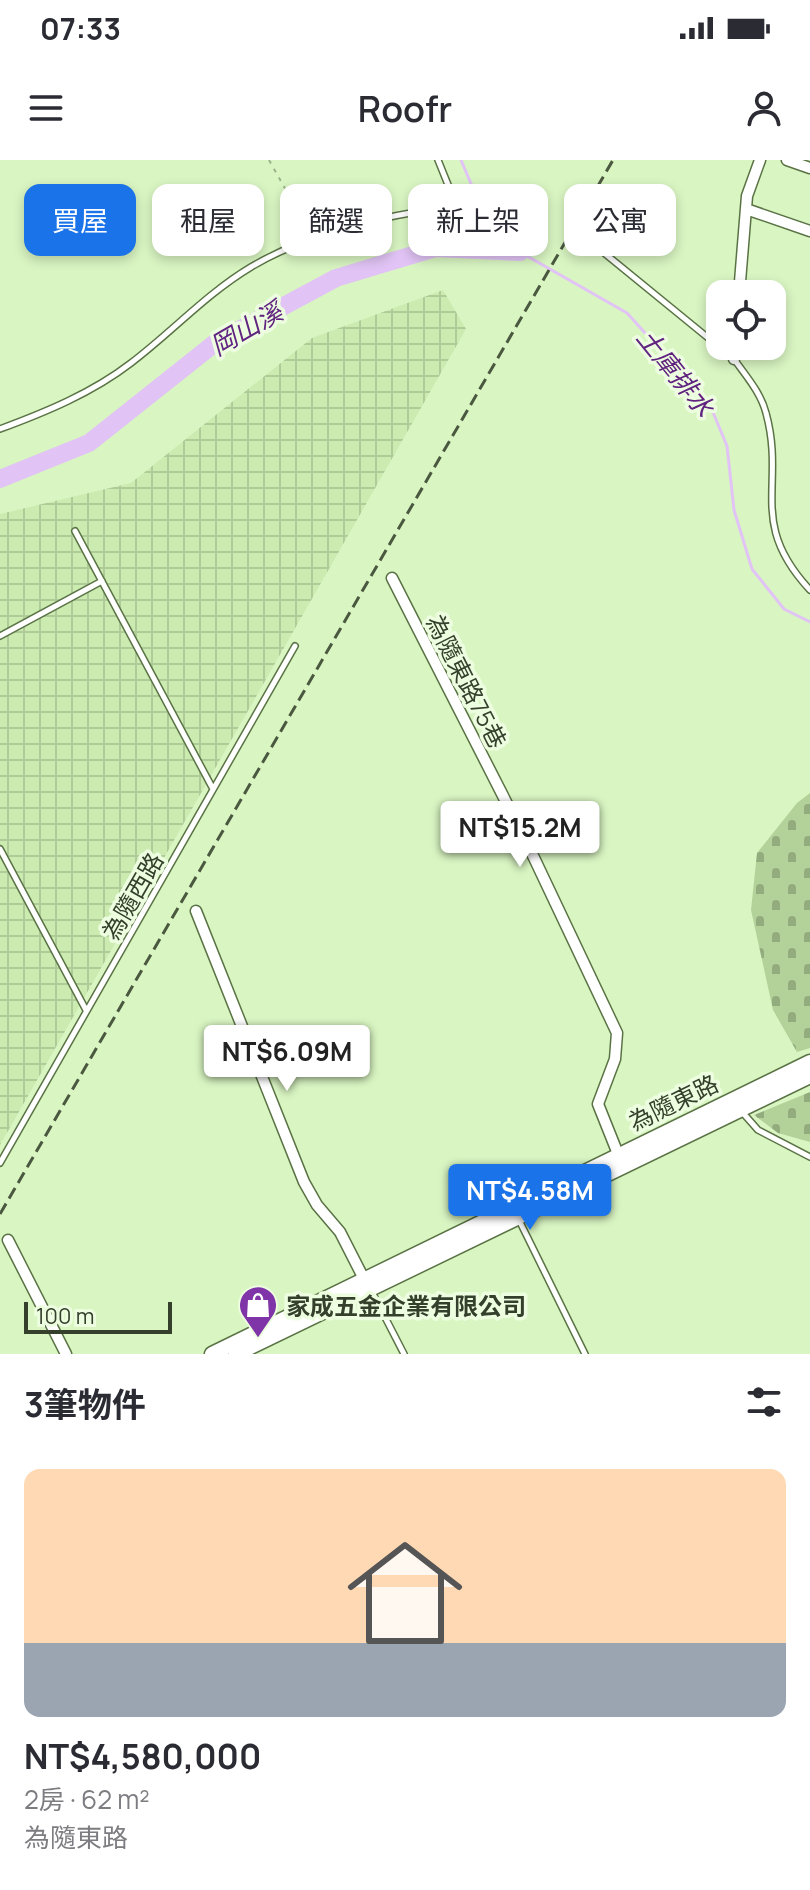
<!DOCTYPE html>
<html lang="zh-TW">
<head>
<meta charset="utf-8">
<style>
	body { margin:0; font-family:Manrope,"Noto Sans TC",sans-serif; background:#f2f2f3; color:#2b2b33; height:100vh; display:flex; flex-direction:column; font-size:30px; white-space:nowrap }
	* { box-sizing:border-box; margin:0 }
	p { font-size:26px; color:#7c7c81 }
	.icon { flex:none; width:44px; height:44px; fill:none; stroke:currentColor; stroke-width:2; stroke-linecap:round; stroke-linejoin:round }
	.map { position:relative; height:1194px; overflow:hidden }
	.side { display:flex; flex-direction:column; background:#fff; flex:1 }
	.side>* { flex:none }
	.top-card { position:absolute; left:24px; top:24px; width:762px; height:72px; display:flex; gap:16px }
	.buttons { position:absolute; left:706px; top:120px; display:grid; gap:16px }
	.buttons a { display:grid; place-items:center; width:80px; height:80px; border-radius:16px; background:#fff; box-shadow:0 4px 12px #0003; font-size:40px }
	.scale { position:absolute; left:24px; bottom:20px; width:148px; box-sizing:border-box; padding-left:8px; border:4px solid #35402c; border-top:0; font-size:22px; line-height:28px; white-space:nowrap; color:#35402c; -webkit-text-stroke:6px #edfee0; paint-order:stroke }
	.price { position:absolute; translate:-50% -68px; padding:0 18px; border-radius:8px; background:#fff; color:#222; font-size:26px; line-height:52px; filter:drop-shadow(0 2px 4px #0008) }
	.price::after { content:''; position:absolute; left:50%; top:48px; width:24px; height:18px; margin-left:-12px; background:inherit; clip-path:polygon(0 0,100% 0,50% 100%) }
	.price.active { background:#1a73e8; color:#fff }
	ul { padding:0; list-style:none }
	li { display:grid; align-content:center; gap:16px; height:424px; padding:0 24px }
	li+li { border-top:2px solid #e1e1e2 }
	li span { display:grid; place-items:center; height:248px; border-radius:16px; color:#555 }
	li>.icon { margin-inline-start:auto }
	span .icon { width:144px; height:144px; fill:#fffc; stroke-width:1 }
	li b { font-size:34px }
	h2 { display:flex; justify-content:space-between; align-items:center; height:96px; padding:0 24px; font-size:34px }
	.tag { padding:0 28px; border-radius:16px; background:#fff; box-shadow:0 4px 12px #0003; font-size:28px; line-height:72px }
	.tag.active { background:#1a73e8; color:#fff }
	.status { display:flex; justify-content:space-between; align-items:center; height:56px; padding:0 40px; background:#fff; direction:ltr }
	.status svg { height:22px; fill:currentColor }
	header { display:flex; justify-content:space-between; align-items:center; height:104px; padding:0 24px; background:#fff; font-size:36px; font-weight:600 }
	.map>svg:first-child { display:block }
	.industrial { fill:url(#industrial-grid) }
	.cemetery { fill:url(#cemetery-stones) }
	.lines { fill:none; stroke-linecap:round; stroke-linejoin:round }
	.stream { stroke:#e1c4f5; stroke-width:3 }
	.river { stroke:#e1c4f5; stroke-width:18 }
	.lane-casing { stroke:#5a7345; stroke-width:8 }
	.street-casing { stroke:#5a7345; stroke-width:13 }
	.secondary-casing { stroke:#5a7345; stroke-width:17 }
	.path { stroke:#9db38c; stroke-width:2; stroke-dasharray:4 6; stroke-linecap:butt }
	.lane { stroke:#fff; stroke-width:5 }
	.street { stroke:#fff; stroke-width:10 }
	.secondary { stroke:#fff; stroke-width:14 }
	.rail { stroke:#4b5840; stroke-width:3; stroke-dasharray:12 6; stroke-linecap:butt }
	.labels { text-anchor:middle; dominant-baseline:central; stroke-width:7; stroke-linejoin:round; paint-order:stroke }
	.street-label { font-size:24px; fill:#35402c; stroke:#edfee0 }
	.poi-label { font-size:24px; font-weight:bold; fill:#35402c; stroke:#edfee0; text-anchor:start }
	.water-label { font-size:26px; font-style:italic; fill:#60237f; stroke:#edfee0 }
</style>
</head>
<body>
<div class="status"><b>07:33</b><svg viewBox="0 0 49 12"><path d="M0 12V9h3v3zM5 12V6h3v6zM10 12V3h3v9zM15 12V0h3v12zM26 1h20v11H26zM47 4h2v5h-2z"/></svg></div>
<header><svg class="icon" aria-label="menu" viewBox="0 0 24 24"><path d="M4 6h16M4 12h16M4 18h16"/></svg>Roofr<svg class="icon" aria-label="person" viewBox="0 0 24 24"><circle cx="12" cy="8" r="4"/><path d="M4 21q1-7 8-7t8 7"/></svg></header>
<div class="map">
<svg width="810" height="1194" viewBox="0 0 810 1194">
	<defs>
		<pattern id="industrial-grid" width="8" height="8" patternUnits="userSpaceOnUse" patternTransform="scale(2)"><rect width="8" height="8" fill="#cbebb1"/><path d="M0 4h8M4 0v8" fill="none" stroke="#afcb98"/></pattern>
		<pattern id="cemetery-stones" width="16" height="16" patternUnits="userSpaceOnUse" patternTransform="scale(2)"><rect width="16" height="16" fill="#b3d29a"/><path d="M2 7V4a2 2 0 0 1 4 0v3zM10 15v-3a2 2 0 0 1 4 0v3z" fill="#92ac7e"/></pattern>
	</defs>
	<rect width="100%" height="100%" fill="#d9f5c2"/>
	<!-- industrial -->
	<path class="industrial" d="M443 130 466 169 0 985V354L131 323 312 178Z"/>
	<!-- cemetery -->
	<path class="cemetery" d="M810 633V888L797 892 773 850 751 750 757 693 797 643Z
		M810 932V982L778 973 754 955Z"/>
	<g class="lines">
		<!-- stream -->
		<path class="stream" d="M461 0 480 45 483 90
			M520 92 627 153 710 245 727 286 734 350 752 409 784 449 810 462"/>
		<!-- river -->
		<path class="river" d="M0 319 89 283 215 183 336 118 436 88 520 92"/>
		<!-- lane casing -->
		<g class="lane-casing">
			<path id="lane" d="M598 88 734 199C746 216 761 233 766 253 786 326 747 362 810 430
				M0 269C46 252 92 233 131 203 172 172 206 134 251 107 310 72 381 56 449 47L455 42 438 0
				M75 371 213 629
				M0 476 102 421
				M0 689 86 850
				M743 953 758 970 810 997
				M0 1003 295 486
				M518 1058 585 1194
				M371 1130 404 1194"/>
		</g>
		<!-- street casing -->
		<g class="street-casing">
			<path id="street" d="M787 0 810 8
				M746 49 810 71
				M739 134 747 36 760 0
				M734 199 735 186
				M392 418 527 683 617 873 615 899 598 944 618 994
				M196 751 304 1022 317 1045 340 1072 364 1119
				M8 1080 66 1194"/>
		</g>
		<!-- secondary casing -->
		<g class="secondary-casing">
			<path id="secondary" d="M212 1194 810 902
				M236 1194 810 916"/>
		</g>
		<!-- path -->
		<path class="path" d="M269 0 291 39 302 74"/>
		<!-- lane -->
		<use href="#lane" class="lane"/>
		<!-- street -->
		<use href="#street" class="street"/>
		<!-- secondary -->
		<use href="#secondary" class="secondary"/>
		<!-- rail -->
		<path class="rail" d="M0 1054 613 0"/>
	</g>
	<!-- icons -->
	<defs>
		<g id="shop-pin" transform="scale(2)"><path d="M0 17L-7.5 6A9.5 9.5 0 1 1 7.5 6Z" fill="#7f35a7" stroke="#edfee0"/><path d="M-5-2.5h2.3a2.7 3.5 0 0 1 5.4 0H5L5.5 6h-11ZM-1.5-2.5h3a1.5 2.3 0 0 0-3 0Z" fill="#fff"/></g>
	</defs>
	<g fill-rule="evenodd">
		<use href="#shop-pin" x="258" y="1145"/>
	</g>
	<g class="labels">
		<!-- street labels -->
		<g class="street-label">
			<text transform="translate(467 521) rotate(63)">為隨東路75巷</text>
			<text transform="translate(132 736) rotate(-60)">為隨西路</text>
			<text transform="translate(673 942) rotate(-26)">為隨東路</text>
		</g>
		<!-- poi labels -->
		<g class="poi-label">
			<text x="286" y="1145">家成五金企業有限公司</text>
		</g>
		<!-- water labels -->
		<g class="water-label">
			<text transform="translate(246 168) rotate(-30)">岡山溪</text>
			<text transform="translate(676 212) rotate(51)">土庫排水</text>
		</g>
	</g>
</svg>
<div class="buttons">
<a><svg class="icon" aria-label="locate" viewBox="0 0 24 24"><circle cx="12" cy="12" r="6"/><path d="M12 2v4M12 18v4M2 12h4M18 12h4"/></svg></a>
</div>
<div class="scale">100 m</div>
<b class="price" style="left:520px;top:709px">NT$15.2M</b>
<b class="price" style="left:287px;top:933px">NT$6.09M</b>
<b class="price active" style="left:530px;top:1072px">NT$4.58M</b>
<div class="top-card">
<a class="tag active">買屋</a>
<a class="tag">租屋</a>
<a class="tag">篩選</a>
<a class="tag">新上架</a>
<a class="tag">公寓</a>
</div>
</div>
<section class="side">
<h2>3筆物件<svg class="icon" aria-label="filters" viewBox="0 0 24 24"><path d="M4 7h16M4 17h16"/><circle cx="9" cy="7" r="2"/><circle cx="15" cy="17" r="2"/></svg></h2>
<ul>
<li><span style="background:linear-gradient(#ffd9b3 70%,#9aa5b1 0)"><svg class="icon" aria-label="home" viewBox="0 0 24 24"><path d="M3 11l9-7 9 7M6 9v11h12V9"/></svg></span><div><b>NT$4,580,000</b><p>2房 · 62 m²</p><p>為隨東路</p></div></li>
</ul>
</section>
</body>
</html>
